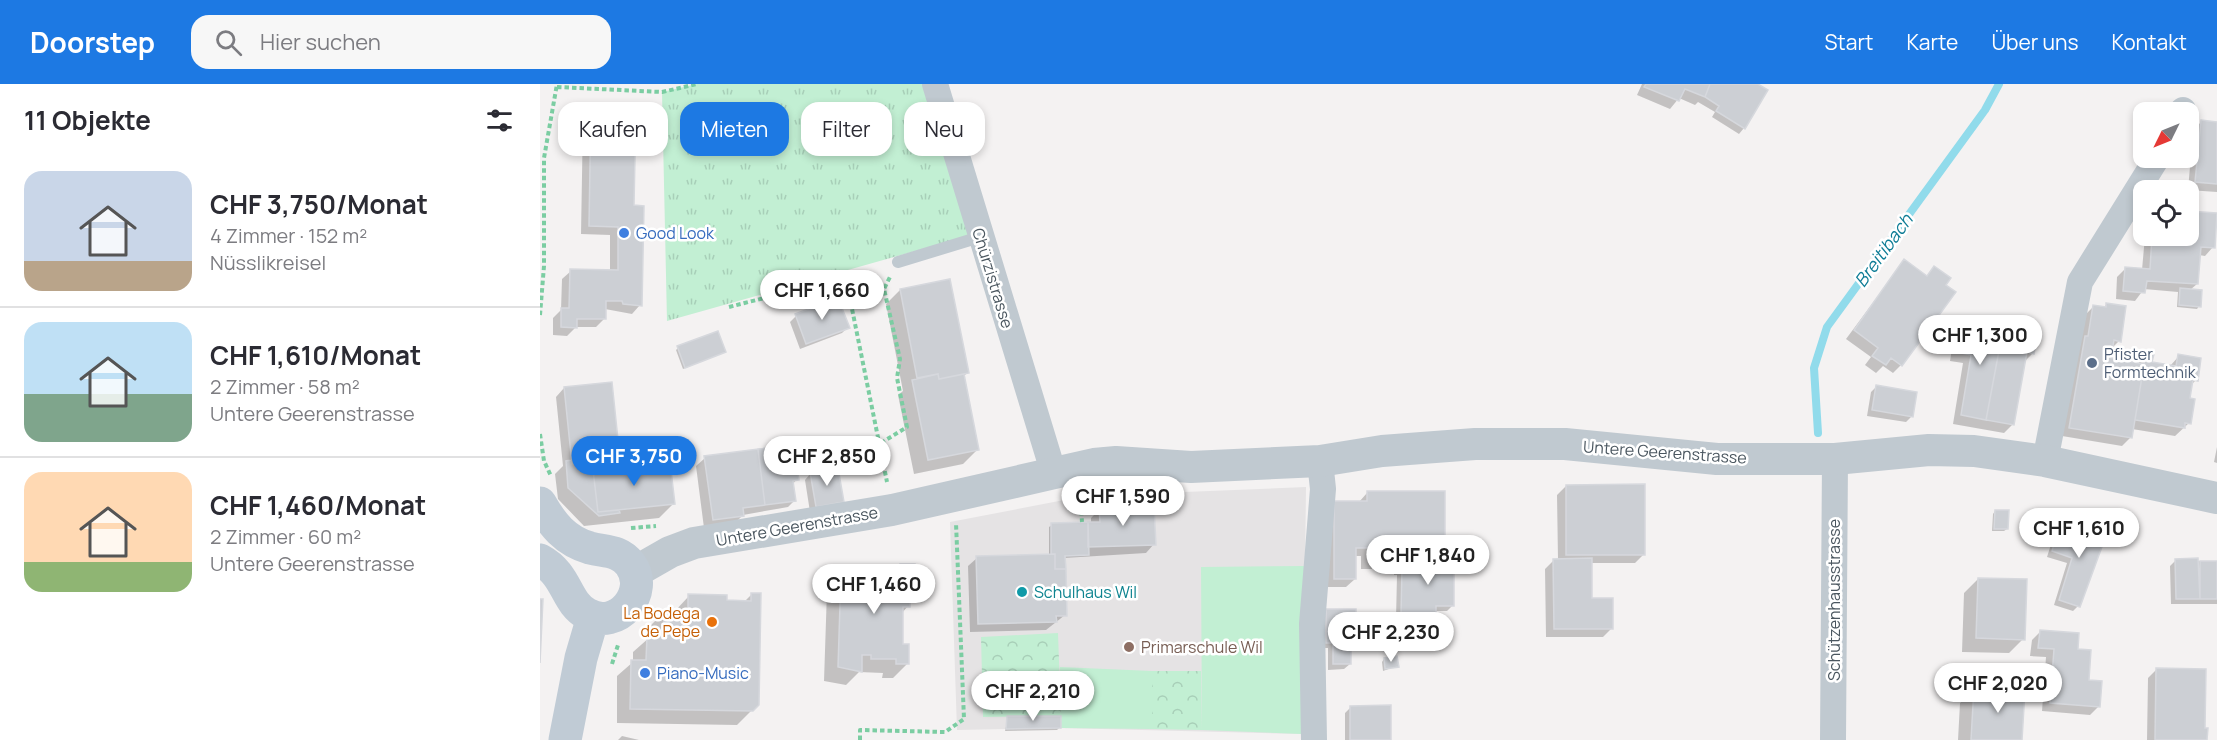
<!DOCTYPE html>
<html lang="de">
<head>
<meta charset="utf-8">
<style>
	body { margin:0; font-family:Manrope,sans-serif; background:#f7f7f7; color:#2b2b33; height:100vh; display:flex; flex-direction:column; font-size:22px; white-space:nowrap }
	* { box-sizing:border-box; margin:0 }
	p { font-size:20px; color:#7c7c81 }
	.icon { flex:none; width:33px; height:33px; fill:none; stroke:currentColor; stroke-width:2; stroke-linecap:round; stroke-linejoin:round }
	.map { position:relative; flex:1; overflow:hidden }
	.sheet { display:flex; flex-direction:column; background:#fff; width:540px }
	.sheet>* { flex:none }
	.top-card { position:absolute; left:18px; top:18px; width:570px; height:54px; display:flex; gap:12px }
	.needle { width:39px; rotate:227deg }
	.controls { position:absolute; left:1593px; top:18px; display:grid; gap:12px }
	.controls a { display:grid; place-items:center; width:66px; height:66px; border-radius:12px; background:#fff; box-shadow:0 3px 9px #0003; font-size:30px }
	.price { position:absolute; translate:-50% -51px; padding:0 14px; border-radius:21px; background:#fff; color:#222; font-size:20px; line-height:39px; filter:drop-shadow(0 2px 3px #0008) }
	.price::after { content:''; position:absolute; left:50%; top:36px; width:18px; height:14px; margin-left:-9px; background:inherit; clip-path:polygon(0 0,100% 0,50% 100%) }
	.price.active { background:#1d79e3; color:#fff }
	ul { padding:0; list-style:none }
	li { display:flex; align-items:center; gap:18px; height:150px; padding:0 24px }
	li+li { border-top:2px solid #e1e1e2 }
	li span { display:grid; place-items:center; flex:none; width:168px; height:120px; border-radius:18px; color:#555 }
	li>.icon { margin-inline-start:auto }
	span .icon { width:72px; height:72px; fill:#fffc; stroke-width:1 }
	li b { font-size:26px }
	h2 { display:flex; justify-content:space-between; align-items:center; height:72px; padding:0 24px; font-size:26px }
	.pill { padding:0 21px; border-radius:18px; background:#fff; box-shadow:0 3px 9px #0003; font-size:21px; line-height:54px }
	.pill.active { background:#1d79e3; color:#fff }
	header { display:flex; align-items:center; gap:36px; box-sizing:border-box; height:84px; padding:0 30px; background:#1d79e3; color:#fff }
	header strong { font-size:28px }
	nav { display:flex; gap:33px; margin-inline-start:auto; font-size:21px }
	.search { width:420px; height:54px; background:#f7f7f7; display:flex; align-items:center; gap:15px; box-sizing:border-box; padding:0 21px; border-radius:18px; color:#7c7c81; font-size:22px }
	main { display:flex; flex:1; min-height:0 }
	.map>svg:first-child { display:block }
	.education { fill:#e5e3e4 }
	.grass { fill:url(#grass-tufts) }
	.park { fill:url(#park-crowns) }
	.garden { fill:#c2efd3 }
	.shadow { fill:#0003 }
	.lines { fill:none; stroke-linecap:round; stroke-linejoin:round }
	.stream { stroke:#91dbeb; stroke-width:8 }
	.building { fill:#cccfd4; stroke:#d6d8dd; stroke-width:1.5 }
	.path { stroke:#7bcda2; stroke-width:4; stroke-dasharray:4.5 3; stroke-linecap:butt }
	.service { stroke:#c0c9d0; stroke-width:12 }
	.minor { stroke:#c0c9d0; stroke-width:26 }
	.tertiary { stroke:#c0c9d0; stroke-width:32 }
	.secondary { stroke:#c0cbd5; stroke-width:33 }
	.shop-dot { fill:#3f7fe0; stroke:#fff; stroke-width:2 }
	.service-dot { fill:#5c6f8a; stroke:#fff; stroke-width:2 }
	.culture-dot { fill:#0f9aa8; stroke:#fff; stroke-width:2 }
	.food-dot { fill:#e8710a; stroke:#fff; stroke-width:2 }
	.education-dot { fill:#8d6e63; stroke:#fff; stroke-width:2 }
	.labels { text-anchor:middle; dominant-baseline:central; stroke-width:5; stroke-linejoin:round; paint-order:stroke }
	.shop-label { font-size:16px; fill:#366cbe; stroke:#fff; text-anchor:start }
	.street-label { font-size:16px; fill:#4a565f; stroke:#fff }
	.service-label { font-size:16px; fill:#4e5e75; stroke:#fff; text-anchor:start }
	.culture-label { font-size:16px; fill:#0d838f; stroke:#fff; text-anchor:start }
	.food-label { font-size:16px; fill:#c56008; stroke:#fff; text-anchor:end }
	.education-label { font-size:16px; fill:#785e54; stroke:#fff; text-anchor:start }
	.water-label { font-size:18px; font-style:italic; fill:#0f7d96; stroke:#fff }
</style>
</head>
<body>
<header>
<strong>Doorstep</strong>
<div class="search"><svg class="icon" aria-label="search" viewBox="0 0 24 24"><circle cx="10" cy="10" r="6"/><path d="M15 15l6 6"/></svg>Hier suchen</div>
<nav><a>Start</a><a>Karte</a><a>Über uns</a><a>Kontakt</a></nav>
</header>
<main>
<section class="sheet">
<h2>11 Objekte<svg class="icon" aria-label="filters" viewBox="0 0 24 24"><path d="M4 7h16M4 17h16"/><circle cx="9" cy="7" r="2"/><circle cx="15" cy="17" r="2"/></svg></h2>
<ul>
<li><span style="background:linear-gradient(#c9d6e8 75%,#b9a48a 0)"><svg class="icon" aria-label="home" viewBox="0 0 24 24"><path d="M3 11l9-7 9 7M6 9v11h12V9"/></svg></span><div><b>CHF 3,750/Monat</b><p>4 Zimmer · 152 m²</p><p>Nüsslikreisel</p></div></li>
<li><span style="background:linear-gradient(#bfe0f5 60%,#7fa58c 0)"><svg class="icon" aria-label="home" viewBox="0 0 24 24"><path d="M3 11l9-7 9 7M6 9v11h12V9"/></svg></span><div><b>CHF 1,610/Monat</b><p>2 Zimmer · 58 m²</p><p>Untere Geerenstrasse</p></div></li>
<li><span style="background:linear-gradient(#ffd9b3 75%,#8fb573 0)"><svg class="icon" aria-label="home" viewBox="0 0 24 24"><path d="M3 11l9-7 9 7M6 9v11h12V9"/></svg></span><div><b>CHF 1,460/Monat</b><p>2 Zimmer · 60 m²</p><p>Untere Geerenstrasse</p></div></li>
</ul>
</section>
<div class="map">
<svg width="1677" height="656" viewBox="0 0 1677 656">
	<defs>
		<pattern id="grass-tufts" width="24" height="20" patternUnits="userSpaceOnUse" patternTransform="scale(1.5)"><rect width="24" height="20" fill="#c2efd3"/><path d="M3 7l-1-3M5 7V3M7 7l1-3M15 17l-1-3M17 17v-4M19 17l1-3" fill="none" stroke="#a8cfb8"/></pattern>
		<pattern id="park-crowns" width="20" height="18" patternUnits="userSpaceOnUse" patternTransform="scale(1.5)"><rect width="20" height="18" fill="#c2efd3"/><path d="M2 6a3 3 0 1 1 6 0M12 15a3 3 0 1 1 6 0" fill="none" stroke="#a8cfb8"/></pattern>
	</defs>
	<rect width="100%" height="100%" fill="#f4f2f2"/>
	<!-- education -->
	<path class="education" d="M766 403 763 650 521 644 417 646 410 438 545 412Z"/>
	<!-- grass -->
	<path class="grass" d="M157 0H395L439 149 127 237 122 8Z"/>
	<!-- park -->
	<path class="park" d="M518 549 521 632 443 633 441 553Z
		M612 587H661L662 646 612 645Z"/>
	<!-- garden -->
	<path class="garden" d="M766 482 762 650 662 646 661 483Z
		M520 583 612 587V645L521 644Z"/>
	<!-- shadow -->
	<path class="shadow" d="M1102 0H1215L1204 44 1199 50 1172 33 1175 28 1158 18 1155 21 1139 14 1130 25 1097 11Z
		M52 24 93 123 100 221 92 230 65 225V234L56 243H36L27 252 13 251V234L21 226 22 195 31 187H70V151L41 150 43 33Z
		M1661 38 1677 39V108L1648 106 1653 47Z
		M1605 152H1648L1673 163 1665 172 1659 171 1657 200 1650 206 1659 222 1657 225 1637 223 1638 208 1604 205 1595 217 1576 215 1577 193 1585 185 1602 186Z
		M1364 177 1386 193 1395 184 1361 281 1353 289 1343 282 1336 289 1325 281 1331 273 1306 255Z
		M360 206 427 289 423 293 438 365 423 380 374 390 358 311 363 307 346 220Z
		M1567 220 1579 257 1571 265 1570 275 1598 280 1606 270 1611 279 1630 282 1639 272 1656 296 1650 302 1648 315 1649 339 1635 352 1592 345 1590 354 1582 362 1522 352 1545 231 1554 222 1563 224Z
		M256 232 308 243 302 249 260 265 250 238Z
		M1440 237 1493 269 1484 278 1473 340 1464 349 1413 340 1423 279 1410 277 1414 252 1422 243 1432 245Z
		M138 264 185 268 143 285 136 266Z
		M70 300 80 385 134 419 119 434 44 442 18 415 15 390 23 382 16 313 24 304Z
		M1337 302 1371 333 1366 338 1327 332 1331 308Z
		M1677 363V379L1674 378Z
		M165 374 249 377 257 395 252 401 254 417 248 423 203 431 194 440 164 444 156 382Z
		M270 390 297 423 270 428 265 396Z
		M1026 402 1104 470 1095 479H1050L1051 515 1071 545 1063 553H1006L1005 485 1014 476H1018L1017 411Z
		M827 409 903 473 913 521 907 527H894L889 535H856L857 491H854V485H821V472H815V495L806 503H786V427L819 418Z
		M560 425 614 460 606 469 524 474 525 531 506 546 430 548 428 482 437 474 509 472V443L512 441 551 440V434Z
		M1455 427 1467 445 1464 447H1452L1453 430Z
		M1533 439 1538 522 1533 527 1514 521 1527 479 1507 473 1514 451 1519 446 1527 448Z
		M1636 476 1677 478V520H1631L1630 482Z
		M361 481 373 501 368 506V522L362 529 361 562 367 580 353 594H342L343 589 319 588 306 601 284 597 287 506 291 500 305 485 332 488 334 486H356Z
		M1438 495 1483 555 1469 569 1422 568 1424 509Z
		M212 510 218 620 197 641 77 639V592L93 578V568L110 553V542L124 528H134L149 512 204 518Z
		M787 527 815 559 810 564V580L804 585 788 586V564H781V532Z
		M1500 548 1536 566 1559 622 1550 631 1502 627 1506 573 1490 572 1492 556Z
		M844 575 857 582 843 587 842 578Z
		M1616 586 1665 656H1607L1608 594Z
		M1435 605 1480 656H1418L1420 619Z
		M811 623 850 656H805V629Z
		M468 634 520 643 517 646 465 647Z
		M82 652 99 656H78Z"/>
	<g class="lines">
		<!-- stream -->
		<path class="stream" d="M1278 349 1274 284 1287 243 1445 26 1459 0"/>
	</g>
	<!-- building -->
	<path class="building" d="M1106 0H1170L1165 13 1145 5 1139 17 1104 3Z
		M1170 0H1218L1228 6 1205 45 1176 27 1179 22 1165 13Z
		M59 19 63 23 96 24 94 121 104 122 102 222 83 220 82 217H66V235H37V244L21 243V224H29L30 185 78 186V143L49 142 51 23Z
		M1661 36 1677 38V100L1655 98Z
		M1648 127 1677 129 1675 164 1661 163 1658 200 1607 197 1605 209 1583 207 1585 183 1610 185 1612 152H1648Z
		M1364 175 1387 192 1394 182 1411 194 1406 201 1416 208 1362 282 1351 274 1346 281 1332 272 1338 264 1314 246Z
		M410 195 429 289 399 295 398 290 377 294 360 205Z
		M1640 204 1662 206 1661 223 1639 221Z
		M298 214 310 244 266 260 255 230Z
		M1566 219 1586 222 1581 258 1574 256 1571 274 1604 280 1592 354 1529 344 1545 252H1548L1553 221 1566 223Z
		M1439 235 1464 240 1446 336 1421 331 1431 271 1417 268 1422 242 1437 245Z
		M1464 240 1498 246 1494 270 1487 268 1474 341 1446 336Z
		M178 247 186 268 145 284 137 262Z
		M1606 268 1614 270 1612 278 1636 282 1638 270 1661 274 1658 297 1653 296 1650 314 1655 315 1651 340 1645 339V344L1595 336Z
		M398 290 399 295 424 290 439 366 388 376 372 296Z
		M72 298 80 375 32 380 24 303Z
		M1336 301 1377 308 1373 333 1332 326Z
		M248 362 250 376 256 375 259 396 253 397 256 417 225 421 218 365Z
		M218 365 225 421 203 424 204 432 173 436 164 372Z
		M80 375 81 383 53 386 58 428 79 426 80 429 59 432 28 404 26 377 32 376V380Z
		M130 378 135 420 58 428 53 386Z
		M298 384 304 418 276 423 270 388Z
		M1105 400V471H1026V401Z
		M827 407H905V472H884V483H862V477H829V464H816V495H794V417H827Z
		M614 422 616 461 548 463V438H560L559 424Z
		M1455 426H1469L1468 445H1454Z
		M548 438 549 471 525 472 526 485H515V470H511V439Z
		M1533 438 1567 449 1540 523 1519 516 1532 474 1512 467 1519 444 1530 447Z
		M515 470V485H526L527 532H516L517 538 438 540 436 472Z
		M914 471V522H896V530H861L862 483H884V472Z
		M1052 474V514H1073V545H1014L1013 475Z
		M1658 474 1660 515H1636L1635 475Z
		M1660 477H1677V515H1660Z
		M360 480H375V501H370V523H363V560H369V580H356V575H331V571H322V588L298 583 301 490H304V484L333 487V484L360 485Z
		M1438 494 1487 495 1485 556 1436 554Z
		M211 509H221L219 621 213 627 90 625 91 576H106L107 552H124V526L148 527V510L187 511V516L211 517Z
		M0 515H3L0 579Z
		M786 525H816V559H811V580H793V559H786Z
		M1500 546 1539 549 1538 565 1551 566 1549 596 1562 597 1560 623 1510 619 1514 565 1498 564Z
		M857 572 859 583 845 585 844 574Z
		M1616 584 1666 585 1665 644H1668L1667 656H1615Z
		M1434 603 1485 606 1482 656H1431Z
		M851 621V656H810V622Z
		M467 632H521V644L466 645Z"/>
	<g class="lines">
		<!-- path -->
		<path class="path" d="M17 3 122 8 157 0
			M189 223 283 199H295L309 210 347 398
			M0 231 4 182V74L17 0
			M0 350 4 377 11 392
			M341 359 367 343 357 294 360 275 344 205 350 193
			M540 412 542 438
			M91 444 116 442
			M72 580 78 561
			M320 656V646L405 648 424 635 416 439"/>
		<!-- service -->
		<path class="service" d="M358 178 440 153"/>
		<!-- minor -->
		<path class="minor" d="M395 0 513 387
			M1641 28 1643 26
			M1505 377 1540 198 1617 74
			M774 656 772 540 783 405 780 377
			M1293 656 1295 375"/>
		<!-- tertiary -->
		<path class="tertiary" d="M95 488 130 468 154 459 352 426 554 380 576 378 651 383 780 377 842 367 935 360H1025L1177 375H1295L1389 366 1434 367 1505 377 1677 414"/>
		<!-- secondary -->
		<path class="secondary" d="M0 419C12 440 25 457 50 464 66 468 79 466 90 480 111 508 77 548 47 530 25 518 28 491 0 476
			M25 656 41 574 53 533"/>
	</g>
	<!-- markers -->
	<g class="shop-dot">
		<circle cx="84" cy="149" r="6"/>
		<circle cx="105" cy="589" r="6"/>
	</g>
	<circle class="service-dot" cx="1552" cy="279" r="6"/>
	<circle class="culture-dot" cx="482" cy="508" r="6"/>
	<circle class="food-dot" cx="172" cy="538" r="6"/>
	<circle class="education-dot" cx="589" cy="563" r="6"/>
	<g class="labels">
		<!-- shop labels -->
		<g class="shop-label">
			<text x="96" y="149">Good Look</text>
			<text x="117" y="589">Piano-Music</text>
		</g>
		<!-- street labels -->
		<g class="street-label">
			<text transform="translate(453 194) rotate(73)">Chürzistrasse</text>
			<text transform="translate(1125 368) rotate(4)">Untere Geerenstrasse</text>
			<text transform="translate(257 442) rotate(-10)">Untere Geerenstrasse</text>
			<text transform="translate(1294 516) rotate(-90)">Schützenhausstrasse</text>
		</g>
		<!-- service labels -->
		<g class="service-label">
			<text x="1564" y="270">Pfister<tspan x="1564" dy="18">Formtechnik</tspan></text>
		</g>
		<!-- culture labels -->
		<g class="culture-label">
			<text x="494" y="508">Schulhaus Wil</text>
		</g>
		<!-- food labels -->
		<g class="food-label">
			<text x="160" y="529">La Bodega<tspan x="160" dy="18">de Pepe</tspan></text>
		</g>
		<!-- education labels -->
		<g class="education-label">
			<text x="601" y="563">Primarschule Wil</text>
		</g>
		<!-- water labels -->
		<g class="water-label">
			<text transform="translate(1343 166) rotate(-54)">Breitibach</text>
		</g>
	</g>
</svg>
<div class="controls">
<a><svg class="needle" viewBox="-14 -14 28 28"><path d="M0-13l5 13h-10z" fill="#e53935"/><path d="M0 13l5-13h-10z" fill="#7c7c81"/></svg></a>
<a><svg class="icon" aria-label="locate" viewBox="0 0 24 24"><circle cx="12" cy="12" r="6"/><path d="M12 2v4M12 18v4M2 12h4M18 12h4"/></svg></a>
</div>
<b class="price" style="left:282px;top:237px">CHF 1,660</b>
<b class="price" style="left:1440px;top:282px">CHF 1,300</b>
<b class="price active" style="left:94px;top:403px">CHF 3,750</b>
<b class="price" style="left:287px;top:403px">CHF 2,850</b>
<b class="price" style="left:583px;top:443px">CHF 1,590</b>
<b class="price" style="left:1539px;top:475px">CHF 1,610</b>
<b class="price" style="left:888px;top:502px">CHF 1,840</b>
<b class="price" style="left:334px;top:531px">CHF 1,460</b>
<b class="price" style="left:851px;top:579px">CHF 2,230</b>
<b class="price" style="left:1458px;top:630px">CHF 2,020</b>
<b class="price" style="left:493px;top:638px">CHF 2,210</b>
<div class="top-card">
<a class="pill">Kaufen</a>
<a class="pill active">Mieten</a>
<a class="pill">Filter</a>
<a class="pill">Neu</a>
</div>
</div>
</main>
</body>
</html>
